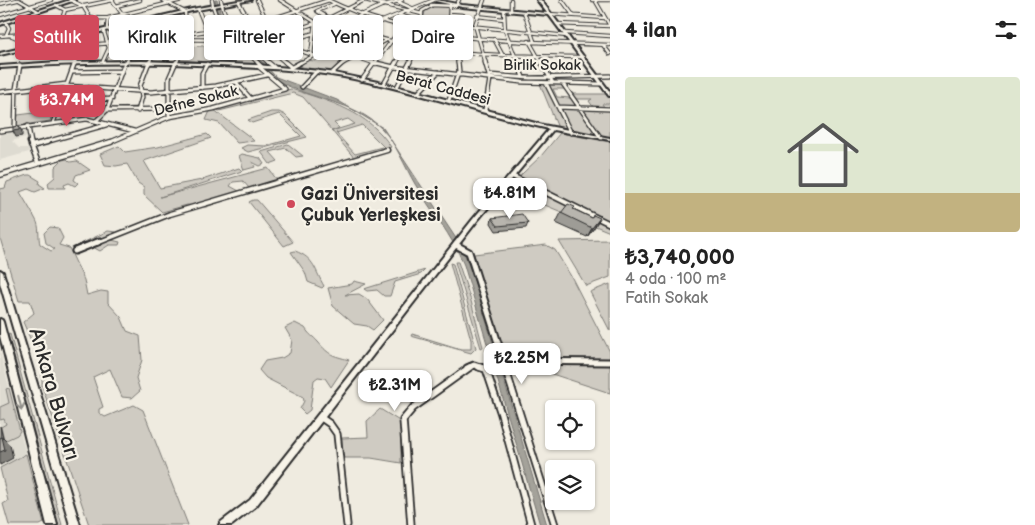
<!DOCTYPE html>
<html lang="tr">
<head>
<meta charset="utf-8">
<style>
	body { margin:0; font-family:"Balsamiq Sans",sans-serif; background:#f6f6f6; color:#222; height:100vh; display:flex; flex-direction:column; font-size:19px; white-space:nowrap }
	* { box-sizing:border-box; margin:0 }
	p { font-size:16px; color:#767676 }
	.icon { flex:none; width:28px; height:28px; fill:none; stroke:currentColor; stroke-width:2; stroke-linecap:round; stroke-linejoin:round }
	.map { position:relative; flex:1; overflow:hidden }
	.drawer { display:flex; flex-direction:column; background:#fff; width:425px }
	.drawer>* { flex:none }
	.top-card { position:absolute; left:15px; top:15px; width:475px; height:45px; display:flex; gap:10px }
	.fabs { position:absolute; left:545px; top:400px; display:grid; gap:10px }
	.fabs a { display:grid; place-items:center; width:50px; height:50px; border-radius:5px; background:#fff; box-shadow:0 1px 4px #0004; font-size:25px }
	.price { position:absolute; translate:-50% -42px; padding:0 11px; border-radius:10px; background:#fff; color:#222; font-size:16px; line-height:32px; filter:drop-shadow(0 1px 2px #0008) }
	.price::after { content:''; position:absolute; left:50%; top:30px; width:15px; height:11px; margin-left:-8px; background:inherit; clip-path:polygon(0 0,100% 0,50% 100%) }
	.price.current { background:#d1495b; color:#fff }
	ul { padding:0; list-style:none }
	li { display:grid; align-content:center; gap:10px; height:265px; padding:0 15px }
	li+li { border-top:1px solid #e0e0e0 }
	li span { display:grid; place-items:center; height:155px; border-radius:5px; color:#555 }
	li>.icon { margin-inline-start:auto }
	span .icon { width:90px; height:90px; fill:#fffc; stroke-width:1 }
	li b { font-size:21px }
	h2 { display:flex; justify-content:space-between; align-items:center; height:60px; padding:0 15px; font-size:21px }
	.tag { padding:0 18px; border-radius:5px; background:#fff; box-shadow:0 1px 4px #0004; font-size:18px; line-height:45px }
	.tag.current { background:#d1495b; color:#fff }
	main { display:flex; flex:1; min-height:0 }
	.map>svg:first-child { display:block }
	.built { fill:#dedbd1 }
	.green { fill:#cfcbc2; stroke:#7d7b76 }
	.water { fill:#a4a29a; stroke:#74726e }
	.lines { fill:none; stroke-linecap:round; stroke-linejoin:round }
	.street-far4-casing { stroke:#2b2b2b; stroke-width:4.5 }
	.street-far3-casing { stroke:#2b2b2b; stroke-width:5.5 }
	.street-far2-casing { stroke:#2b2b2b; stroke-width:7 }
	.street-far1-casing { stroke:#2b2b2b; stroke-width:9 }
	.street-casing { stroke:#2b2b2b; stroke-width:9 }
	.secondary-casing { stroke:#2b2b2b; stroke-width:4 }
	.street-far4 { stroke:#f7f3e8; stroke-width:2.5 }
	.street-far3 { stroke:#f7f3e8; stroke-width:3 }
	.street-far2 { stroke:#f7f3e8; stroke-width:4 }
	.street-far1 { stroke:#f7f3e8; stroke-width:5 }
	.street { stroke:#f7f3e8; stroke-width:5.5 }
	.secondary { fill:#f7f3e8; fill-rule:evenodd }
	.wall { fill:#9e9c96; stroke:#2b2b2b }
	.shaded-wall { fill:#817f7a; stroke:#2b2b2b }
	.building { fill:#b8b5ae; stroke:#2b2b2b }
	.oneway { stroke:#918f8a }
	.poi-dot { fill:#d1495b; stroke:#f7f3e8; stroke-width:2 }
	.labels { text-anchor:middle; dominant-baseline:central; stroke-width:4.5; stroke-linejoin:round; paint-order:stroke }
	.far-street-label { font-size:15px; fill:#2b2b2b; stroke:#f7f3e8 }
	.poi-label { font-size:18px; font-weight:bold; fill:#2b2b2b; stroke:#f7f3e8; text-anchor:start }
	.near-street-label { font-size:21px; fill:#2b2b2b; stroke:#f7f3e8 }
</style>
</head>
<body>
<main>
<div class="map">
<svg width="610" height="525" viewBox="0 0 610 525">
	<rect width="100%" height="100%" fill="#efebe0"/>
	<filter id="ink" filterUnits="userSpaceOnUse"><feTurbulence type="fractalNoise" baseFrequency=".02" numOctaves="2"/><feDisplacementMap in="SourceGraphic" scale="10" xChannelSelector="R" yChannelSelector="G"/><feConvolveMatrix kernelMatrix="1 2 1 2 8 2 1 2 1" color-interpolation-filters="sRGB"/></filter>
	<g filter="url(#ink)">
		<!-- built -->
		<path class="built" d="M26 128V137L12 141 19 148H28L29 152 0 160V133Z
			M0 351 26 454 0 468Z"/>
		<!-- green -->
		<path class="green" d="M434 5 448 6V23L423 20 425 11Z
			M220 6 230 25 266 63H262L243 44H240L259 65 178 60 184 47 240 44 221 21 214 7Z
			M267 20 296 28 297 29 275 36 258 25Z
			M158 40 149 60H128L140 41Z
			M328 48 346 54 340 57 347 59 332 72 296 66 305 60 315 61 320 58 313 56Z
			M540 84H562L565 89H553L557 97 571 98 596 135 558 128Z
			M291 89C329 101 369 112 391 147L387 149 384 147 362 125 336 133 355 154 382 147 385 150 355 159 332 131 355 124 348 119 334 123 339 128 332 131 303 97 293 93 219 111 216 109Z
			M572 94H606L610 99V104H602L605 108H594L589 101 592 99H575Z
			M38 105H55L50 121 16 126 18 115 34 113Z
			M582 109 610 110V137L602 136Z
			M214 110 250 137 254 141 237 143 219 123 206 120 210 111Z
			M271 112H279L285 115 307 137 248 152 241 148 247 145 266 146 301 136 279 114 252 123 248 120Z
			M560 133 610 142V232L506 189 541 156Z
			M207 134 211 138 144 161 160 188 202 180 239 168 242 171 160 197 268 168 277 180 249 188 243 181 233 182 230 186 239 191 242 194 206 207 187 205 162 212 144 195V187L138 183 127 164 116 166 105 165 100 154 119 146 125 152 158 147Z
			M288 144 303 156 296 157 286 148 270 152 278 161 270 164 261 152Z
			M242 154 260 158 264 164 260 166 252 162 255 167 244 170 239 156Z
			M67 159 70 162 77 161 90 170 76 175 74 180 78 183 75 186 69 183 64 185 65 188H49L48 183 55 177V167L62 160Z
			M27 175H30L40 181 39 184 45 188 35 192 28 189 20 192C25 201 31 210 36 220 40 227 38 237 40 244L51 251 55 249 46 243 44 233 50 227 58 228 63 238 59 245 69 248 84 280 87 295 101 291 108 292V303L121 317 127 331 140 336 142 360 136 378 140 391 132 398 122 397 110 369 93 377 103 407 99 409V413L105 417 134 405 143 410 188 525H89L42 386V370L46 357 40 347 33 345 23 322 34 313 30 301H19L0 238V189L5 188 7 182Z
			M253 200H257L293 242 284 246 249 202Z
			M108 231 116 232 107 239 120 242 119 245H109L100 251 89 245 76 246Z
			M610 240V277L586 286 559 241Z
			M546 245 555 250 572 278 610 352V393L503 358 474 254Z
			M295 251C315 258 315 271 324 286L322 288 308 282 305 272 291 252Z
			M455 262H458L471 301 483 347 481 348Z
			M450 263 453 264 476 348 471 353 411 336 412 334 461 349H471V340Z
			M425 270 421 274 395 282 390 296H384L377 290 367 291 364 289Z
			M354 281 366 284 345 295 359 294 367 299 383 320 373 330 367 326 354 324 333 306 328 288 352 284Z
			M610 284V331L590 292Z
			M295 323 305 328C311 337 312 335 318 342 330 356 332 355 349 360L331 387 325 378 318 377 314 380 310 410 305 414 300 409 304 401 303 397 266 378 259 370 265 361 282 358 290 353 292 340 285 328Z
			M10 334 62 525H59L8 335Z
			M9 388 20 431 17 435 4 441 1 427 6 424 4 419 0 420V407L9 403 6 389Z
			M380 409 401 422V463L371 458H343L342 438 368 437 367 421Z
			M26 454 44 523 40 525H9L3 504 8 501 0 468Z"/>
		<!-- water -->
		<path class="water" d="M215 0H217L220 12 227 24 276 77 337 100 383 128 463 249 474 280 547 525H540L464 265C452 235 431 211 415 184 405 167 396 143 382 129 354 100 312 101 279 81 262 71 247 51 234 36 226 25 215 14 215 0Z"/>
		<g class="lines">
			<!-- street-far4 casing -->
			<g class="street-far4-casing">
				<path id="street-far4" d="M19 0 38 11
					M70 0 83 6 89 16 66 34 75 47V64
					M112 0 126 19 127 26
					M162 0 185 12 187 39 176 64
					M212 0C214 26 242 46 259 64
					M221 0C225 27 250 47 270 64
					M257 0 266 19
					M280 0 315 22 311 55
					M328 0C415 43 515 41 610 45
					M365 0 422 14
					M484 0 475 25 486 64
					M511 0V11
					M562 0 573 15
					M592 0H610
					M595 0 610 26
					M396 1 414 9
					M239 2C251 30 285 47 313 55
					M0 4 17 0
					M334 4 317 11C392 58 497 55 583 57
					M56 5 65 10 62 19
					M431 5 456 6 459 0
					M116 6 140 0
					M65 10 113 0
					M504 10 505 30 518 64
					M524 12 534 41
					M29 14 37 25 31 43 34 47
					M450 14 463 15
					M549 14 605 18
					M0 15 51 0
					M397 15 422 21 567 36
					M477 16 504 19
					M108 18 107 28 110 31
					M6 22 9 28 6 35
					M336 23 338 29 379 44
					M449 24 450 5
					M557 24 610 26
					M37 25 57 19 108 18 182 0
					M340 25 381 6 402 0
					M235 28 256 24 329 0
					M565 33 610 36
					M186 34 207 31 198 9
					M10 35 31 44
					M0 36 35 33
					M275 37 327 19 365 0
					M494 39 502 54
					M529 41 542 64
					M603 45 610 54
					M75 46 162 39 234 40
					M328 47 376 64
					M268 48 287 64
					M457 50 458 64
					M108 52 131 51
					M256 52 314 33
					M103 61 109 48 104 32
					M125 64 140 36 134 25
					M149 64C154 49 165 34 154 20
					M298 64 375 24 434 0
					M342 64 385 41
					M374 64 402 27
					M396 64 407 44
					M409 64 421 40 422 11 433 5"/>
			</g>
			<!-- street-far3 casing -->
			<g class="street-far3-casing">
				<path id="street-far3" d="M257 62 262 67
					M268 62 274 67
					M285 62 291 67
					M372 62 394 67 522 82 601 84
					M517 62 523 77
					M541 62 553 83
					M290 68 301 62
					M72 72 122 71
					M331 74 344 62
					M489 75 530 78 610 76
					M362 80 375 62
					M236 82 251 99
					M546 83 571 133
					M384 84 396 62
					M563 84 601 138
					M66 86 151 92 216 86 267 75
					M302 87 317 71
					M397 87 410 62
					M202 88V73L207 64
					M0 92 67 84
					M419 92 438 72
					M60 100 112 99
					M449 100 459 71 458 62
					M558 107 610 109
					M107 110 168 109
					M485 110 490 79 485 62
					M138 111 142 97 140 86 149 62
					M169 117V78L176 62
					M96 121 107 110 125 62
					M53 123 75 62
					M28 126 31 143
					M15 128 16 89 20 65
					M0 131 87 119 134 131
					M42 143 106 125
					M108 143 169 117 213 109 285 89 259 67"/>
			</g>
			<!-- street-far2 casing -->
			<g class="street-far2-casing">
				<path id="street-far2" d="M30 142 38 163
					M31 146 47 142
					M0 175 111 142
					M512 176 610 224
					M97 243 170 214 387 150"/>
			</g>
			<!-- street-far1 casing -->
			<g class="street-far1-casing">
				<path id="street-far1" d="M456 245 469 252 506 368
					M75 251 100 241
					M504 361 610 362
					M467 368 474 365 483 368"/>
			</g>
			<!-- street casing -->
			<g class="street-casing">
				<path id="street" d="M479 367 486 369 501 414 531 525
					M505 367 555 525
					M320 417 330 424 337 434 347 525
					M411 525 403 420 413 408 470 367"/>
			</g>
			<!-- secondary casing -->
			<g class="secondary-casing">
				<path id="secondary" d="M70 0H75L0 25V23Z
					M244 0H251L192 11 0 55V53L192 9Z
					M431 0H437L462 5 547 13 537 0H541L610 92V96H609L549 15 462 7Z
					M142 61 257 65 300 69 329 72 378 82 411 90 543 125 610 138V140L553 130 477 221 256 506 232 525H219L221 522 250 500 473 219 549 129C480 114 413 90 344 77 303 70 261 68 219 66 146 62 73 63 0 68V66L57 62Z
					M0 270 3 272 80 525H70L0 283Z
					M0 319 2 320 3 322 57 525H47L0 336Z"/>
			</g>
			<!-- street-far4 -->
			<use href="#street-far4" class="street-far4"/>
			<!-- street-far3 -->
			<use href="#street-far3" class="street-far3"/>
			<!-- street-far2 -->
			<use href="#street-far2" class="street-far2"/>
			<!-- street-far1 -->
			<use href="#street-far1" class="street-far1"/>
			<!-- street -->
			<use href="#street" class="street"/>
			<!-- secondary -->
			<use href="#secondary" class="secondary"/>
		</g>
		<!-- wall -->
		<path class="wall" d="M574 210 594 228 587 237 556 223 561 213Z
			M492 218 528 223 526 228 496 231 491 223Z"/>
		<!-- shaded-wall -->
		<path class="shaded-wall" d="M19 126 22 132V136L16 137 13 131Z
			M600 218 594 228 587 237 592 228Z
			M0 426 3 438 10 445 13 458 0 465Z"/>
		<!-- building -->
		<path class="building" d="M19 126V130L13 131V127Z
			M568 204 575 207 573 209 592 218 593 215 600 218 592 228 561 213Z
			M522 214 528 223 498 226 492 218Z
			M2 437 5 450 0 452V438Z"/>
		<!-- one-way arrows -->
		<defs><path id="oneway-shaft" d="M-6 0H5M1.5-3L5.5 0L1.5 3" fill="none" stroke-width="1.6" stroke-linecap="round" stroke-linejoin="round" transform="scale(1.25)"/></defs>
		<use class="oneway" href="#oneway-shaft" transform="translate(20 403) rotate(76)"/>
	</g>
	<!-- markers -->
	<circle class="poi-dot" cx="291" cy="204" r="5"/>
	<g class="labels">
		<!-- far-street labels -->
		<g class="far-street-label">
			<text x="542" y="65">Birlik Sokak</text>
			<text transform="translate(443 88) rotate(15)">Berat Caddesi</text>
			<text transform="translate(196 101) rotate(-14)">Defne Sokak</text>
		</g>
		<!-- poi labels -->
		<g class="poi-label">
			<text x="301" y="194">Gazi Üniversitesi<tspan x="301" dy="21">Çubuk Yerleşkesi</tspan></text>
		</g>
		<!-- near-street labels -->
		<g class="near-street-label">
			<text transform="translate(54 394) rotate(74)">Ankara Bulvarı</text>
		</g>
	</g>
</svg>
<div class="fabs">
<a><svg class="icon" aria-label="locate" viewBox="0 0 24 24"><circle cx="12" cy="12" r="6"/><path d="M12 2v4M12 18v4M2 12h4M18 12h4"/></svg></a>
<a><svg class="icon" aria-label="layers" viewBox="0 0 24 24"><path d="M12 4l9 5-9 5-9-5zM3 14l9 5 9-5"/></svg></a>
</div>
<b class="price current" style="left:67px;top:127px">₺3.74M</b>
<b class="price" style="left:510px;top:220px">₺4.81M</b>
<b class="price" style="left:522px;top:385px">₺2.25M</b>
<b class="price" style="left:395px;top:412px">₺2.31M</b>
<div class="top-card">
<a class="tag current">Satılık</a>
<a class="tag">Kiralık</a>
<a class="tag">Filtreler</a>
<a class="tag">Yeni</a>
<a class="tag">Daire</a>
</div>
</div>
<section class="drawer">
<h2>4 ilan<svg class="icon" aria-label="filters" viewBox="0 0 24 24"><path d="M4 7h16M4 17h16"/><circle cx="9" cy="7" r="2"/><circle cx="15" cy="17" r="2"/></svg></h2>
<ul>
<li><span style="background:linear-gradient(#dfe7d0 75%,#c2b280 0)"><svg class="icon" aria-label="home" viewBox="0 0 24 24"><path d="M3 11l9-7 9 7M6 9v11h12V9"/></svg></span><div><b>₺3,740,000</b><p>4 oda · 100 m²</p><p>Fatih Sokak</p></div></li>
</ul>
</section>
</main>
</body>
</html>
